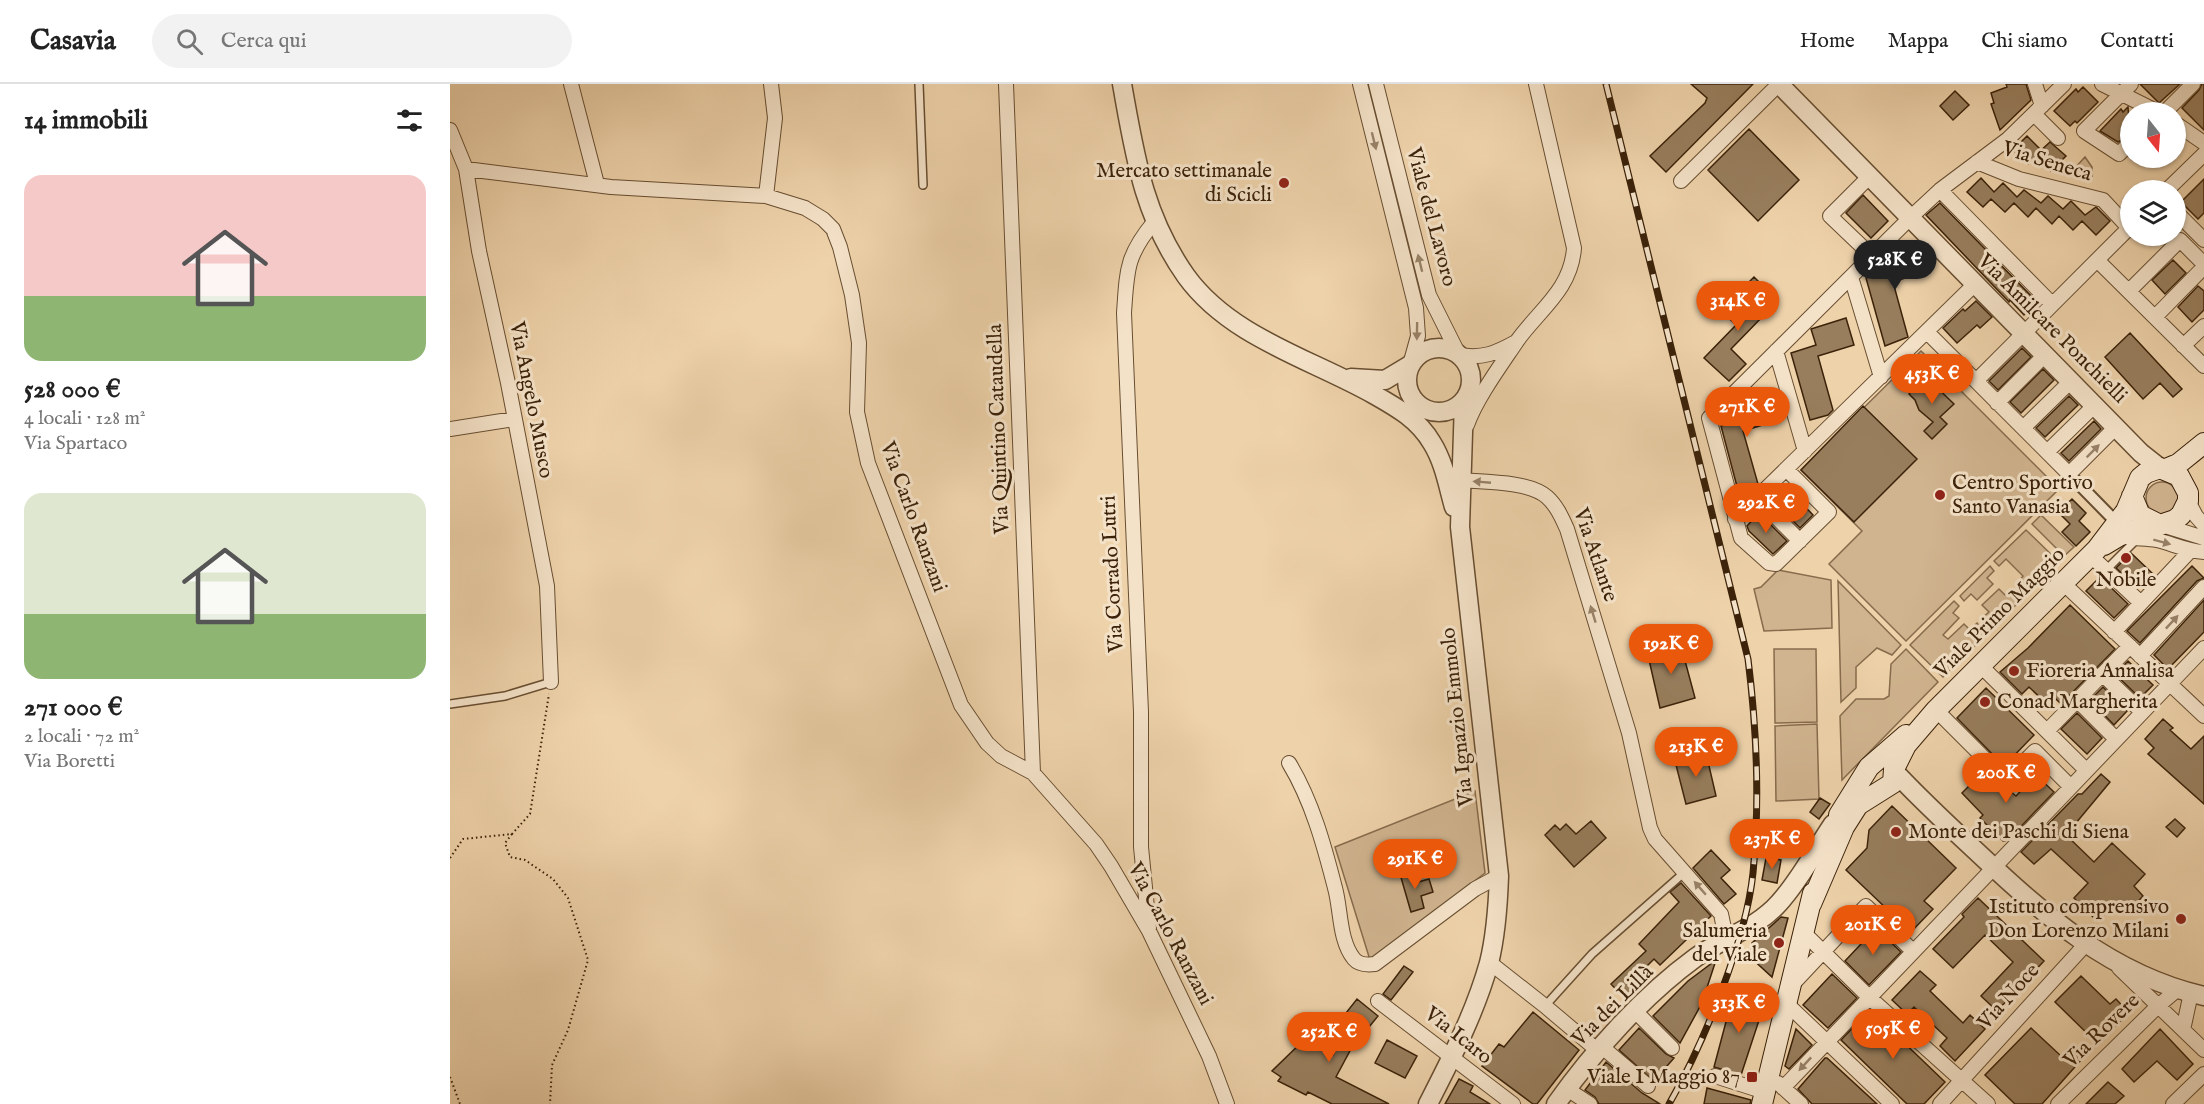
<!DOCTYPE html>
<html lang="it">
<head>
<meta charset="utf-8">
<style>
	body { margin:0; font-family:"IM FELL English",serif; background:#f2f2f2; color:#222; height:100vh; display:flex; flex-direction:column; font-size:22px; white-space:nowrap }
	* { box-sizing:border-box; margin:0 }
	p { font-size:20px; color:#767676 }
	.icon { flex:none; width:33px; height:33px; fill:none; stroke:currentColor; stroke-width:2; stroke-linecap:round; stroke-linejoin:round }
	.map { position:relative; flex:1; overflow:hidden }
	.side { display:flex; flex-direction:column; background:#fff; width:450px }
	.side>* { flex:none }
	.needle { width:39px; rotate:163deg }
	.controls { position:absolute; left:1670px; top:18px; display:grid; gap:12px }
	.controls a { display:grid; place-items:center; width:66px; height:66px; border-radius:50%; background:#fff; box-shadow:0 2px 4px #0004; font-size:30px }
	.price { position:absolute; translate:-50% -51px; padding:0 14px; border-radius:21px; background:#ea580c; color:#fff; font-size:20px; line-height:39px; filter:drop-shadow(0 2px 3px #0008) }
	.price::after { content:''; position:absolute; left:50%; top:36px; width:18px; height:14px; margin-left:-9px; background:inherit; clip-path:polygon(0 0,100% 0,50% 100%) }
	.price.active { background:#222; color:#fff }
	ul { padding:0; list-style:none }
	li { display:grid; align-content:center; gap:12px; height:318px; padding:0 24px }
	li span { display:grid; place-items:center; height:186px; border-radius:18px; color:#555 }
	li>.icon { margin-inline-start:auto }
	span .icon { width:108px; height:108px; fill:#fffc; stroke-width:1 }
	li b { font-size:26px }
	h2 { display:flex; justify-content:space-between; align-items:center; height:72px; padding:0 24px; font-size:26px }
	header { display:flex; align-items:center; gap:36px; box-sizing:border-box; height:84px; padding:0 30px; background:#fff; border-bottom:2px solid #e0e0e0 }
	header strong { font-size:28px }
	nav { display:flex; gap:33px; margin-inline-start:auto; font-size:21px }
	.search { width:420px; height:54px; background:#f2f2f2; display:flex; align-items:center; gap:15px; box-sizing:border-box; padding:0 21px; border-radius:33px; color:#767676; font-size:22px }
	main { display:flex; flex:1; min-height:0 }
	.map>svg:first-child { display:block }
	.green { fill:#d0b48f; stroke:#866b4c; stroke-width:1.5 }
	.building { fill:#987e5d; stroke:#3b2209; stroke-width:1.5 }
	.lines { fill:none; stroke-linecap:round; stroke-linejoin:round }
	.service-casing { stroke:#684e31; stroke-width:10 }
	.pedestrian-casing { stroke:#684e31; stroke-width:14 }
	.minor-casing { stroke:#684e31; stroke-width:16 }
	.tertiary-casing { stroke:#684e31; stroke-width:21 }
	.secondary-casing { stroke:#3b2209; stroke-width:22 }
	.path { stroke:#3b2209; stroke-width:2; stroke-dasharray:1.5 3; stroke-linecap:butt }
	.service { stroke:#f4e2c8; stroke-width:7 }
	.pedestrian { stroke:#f4e2c8; stroke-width:10 }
	.minor { stroke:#f4e2c8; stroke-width:14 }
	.tertiary { stroke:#f4e2c8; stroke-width:18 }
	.secondary { stroke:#f4e2c8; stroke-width:20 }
	.rail-casing { stroke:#3b2209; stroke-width:7 }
	.rail { stroke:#f4e2c8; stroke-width:4.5; stroke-dasharray:14; stroke-linecap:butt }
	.oneway { fill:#988268 }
	.poi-dot { fill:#8f2418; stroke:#f4e2c8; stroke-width:2 }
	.labels { text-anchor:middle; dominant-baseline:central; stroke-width:6; stroke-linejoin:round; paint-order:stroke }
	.street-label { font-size:21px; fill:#3b2209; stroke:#f4e2c8 }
	.poi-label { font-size:21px; fill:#3b2209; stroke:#f4e2c8; text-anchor:end }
</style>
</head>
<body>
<header>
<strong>Casavia</strong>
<div class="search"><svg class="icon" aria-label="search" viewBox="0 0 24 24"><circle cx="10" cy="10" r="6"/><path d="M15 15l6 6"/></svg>Cerca qui</div>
<nav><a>Home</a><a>Mappa</a><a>Chi siamo</a><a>Contatti</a></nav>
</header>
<main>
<section class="side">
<h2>14 immobili<svg class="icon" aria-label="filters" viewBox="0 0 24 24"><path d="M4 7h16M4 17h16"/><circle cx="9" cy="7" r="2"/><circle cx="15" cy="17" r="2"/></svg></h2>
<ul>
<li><span style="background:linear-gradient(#f6c9c9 65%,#8fb573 0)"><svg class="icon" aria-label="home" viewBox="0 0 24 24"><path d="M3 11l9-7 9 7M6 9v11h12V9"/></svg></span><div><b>528 000 €</b><p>4 locali · 128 m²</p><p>Via Spartaco</p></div></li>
<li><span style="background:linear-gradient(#dfe7d0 65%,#8fb573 0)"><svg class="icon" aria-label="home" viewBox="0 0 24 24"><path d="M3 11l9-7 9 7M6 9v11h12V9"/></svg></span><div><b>271 000 €</b><p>2 locali · 72 m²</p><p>Via Boretti</p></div></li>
</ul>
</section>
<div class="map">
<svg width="1754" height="1020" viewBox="0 0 1754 1020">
	<rect width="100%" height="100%" fill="#eed2aa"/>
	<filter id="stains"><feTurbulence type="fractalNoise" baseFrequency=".00333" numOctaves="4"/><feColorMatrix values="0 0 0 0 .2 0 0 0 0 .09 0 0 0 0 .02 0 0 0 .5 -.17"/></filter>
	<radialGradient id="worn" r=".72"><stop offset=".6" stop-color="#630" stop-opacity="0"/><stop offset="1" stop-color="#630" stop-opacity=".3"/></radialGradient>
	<!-- green -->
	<path class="green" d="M1635 73 1642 83V92L1622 87Z
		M1471 267 1609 405 1456 557 1379 480 1412 447 1351 386Z
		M1696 414a16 16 0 1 1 32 0a16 16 0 1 1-32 0Z
		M1591 431 1624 463 1614 472 1582 440Z
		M1576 446 1609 478 1577 510 1567 500 1573 492 1556 475 1549 482 1544 477Z
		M1540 482 1544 487 1537 494 1543 500 1527 516 1521 510 1514 517 1510 512Z
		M1328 486 1381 496 1382 544 1314 547 1304 505 1311 503Z
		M1388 497 1451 561 1442 571 1427 564 1406 583V604L1391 618Z
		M1549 505 1555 511 1562 505 1572 515 1542 544 1532 534 1539 528 1532 521Z
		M1504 517 1509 522 1503 529 1509 534 1493 551 1498 555 1514 540 1520 546 1527 539 1537 550 1493 593 1460 561Z
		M1324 565H1366L1367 638 1325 639Z
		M1456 565 1488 598 1392 696 1390 632 1406 615H1434L1439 612 1441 580Z
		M1367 640 1369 715 1326 717 1325 642Z
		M1025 707 1035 789 920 876 885 763Z"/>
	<!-- building -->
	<path class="building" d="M1241 0H1303L1216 88 1200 72 1255 19 1257 14Z
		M1556 0H1576L1581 16 1550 46 1541 20 1544 19 1541 9 1557 3Z
		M1690 0H1730L1709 19Z
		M1752 0H1754V46L1732 24 1749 6Z
		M1633 3 1648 18 1627 39 1625 37 1620 42 1604 27 1626 5 1628 8Z
		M1505 7 1519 21 1503 36 1490 22Z
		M1678 23 1680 50 1668 58 1650 47 1671 25 1673 28Z
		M1299 45 1349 96 1308 137 1258 86Z
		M1577 52 1591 66 1587 70 1600 58 1616 72 1601 87 1586 72 1578 80 1563 66Z
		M1531 94 1544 108 1553 99 1567 113 1574 106 1591 119 1598 112 1613 125 1621 117 1635 131 1646 123 1660 137 1646 151 1632 137 1623 146 1609 132 1602 140 1586 124 1578 133 1564 119 1555 128 1541 115 1533 123 1517 108Z
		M1754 95V129L1748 135 1731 118Z
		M1413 111 1438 137 1421 154 1396 129Z
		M1490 119 1587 218 1574 231 1560 216 1559 218 1476 131Z
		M1470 160 1479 186 1443 198 1458 253 1435 262 1416 194 1441 187 1436 170Z
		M1723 176 1736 189 1715 210 1702 196Z
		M1304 193 1320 209 1308 222 1315 230 1281 265 1296 280 1279 297 1254 274 1286 241 1278 233 1302 209 1295 202Z
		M1748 202 1754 207V226L1742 238 1728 223Z
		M1526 217 1542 233 1530 244 1527 241 1507 259 1493 244 1513 225 1515 227Z
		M1396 234 1404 261 1368 272 1383 326 1378 331 1360 336 1341 269 1366 261 1361 245Z
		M1680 249 1732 305 1723 313 1710 299 1693 315 1655 273Z
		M1572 264 1581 273 1548 306 1539 297Z
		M1593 285 1604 296 1571 329 1560 318Z
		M1476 293 1504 320 1490 333 1497 340 1482 355 1474 347 1483 338 1469 326 1465 316 1459 310Z
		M1321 309 1329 336 1293 347 1308 400 1301 407 1289 410 1271 342 1291 337 1286 320Z
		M1619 312 1628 321 1595 353 1586 344Z
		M1413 322 1467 375 1404 438 1351 386Z
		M1644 337 1651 345 1619 377 1611 369Z
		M1334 401 1363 431 1350 444 1320 414Z
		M1622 415 1636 429 1629 437 1640 448 1626 462 1612 448 1620 440 1608 428Z
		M1309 429 1337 457 1323 470 1299 447 1297 442Z
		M1681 469 1703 490 1688 504 1666 484Z
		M1742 482 1754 494 1747 497 1690 559 1677 547Z
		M1650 493 1678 520 1664 534 1636 507Z
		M1754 516V548L1718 585 1704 571Z
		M1620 521 1665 565 1611 620 1606 615 1599 622 1579 603 1572 610 1550 588 1578 564Z
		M1230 558 1245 614 1210 624 1197 567Z
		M1678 577 1703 601 1690 614 1665 590Z
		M1653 603 1677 627 1664 641 1640 616Z
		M1536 604 1584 651 1554 682 1507 634Z
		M1627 629 1652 654 1637 670 1611 645Z
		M1713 635 1723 644 1720 646 1741 665 1754 652V720L1698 670 1704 664 1695 655Z
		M1256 669 1266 712 1236 720 1225 677Z
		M1534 687 1558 711 1561 708 1566 712 1586 691 1604 708 1558 756 1553 757 1530 734 1533 731 1512 709Z
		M1651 690 1660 698 1616 751 1644 778 1662 759 1695 790 1684 802 1693 812 1681 825 1673 818 1671 821 1668 819 1647 837 1624 814 1638 799 1601 765 1584 780 1571 768 1628 710H1632Z
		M1370 714 1380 720 1369 735 1360 728Z
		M1442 722 1506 784 1474 817 1483 825 1461 848 1396 786 1417 764 1419 746Z
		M1725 735 1735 744 1727 753 1716 743Z
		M1141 737 1156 754 1124 783 1095 751 1105 741 1110 746 1116 740 1126 750Z
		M1261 766 1280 786 1271 794 1286 810 1274 820 1243 784Z
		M1316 774 1331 776 1327 799 1312 796Z
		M964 786 968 798 979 795 983 808 971 812 974 824 961 828 950 790Z
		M1231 799 1261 832 1210 881 1204 875 1185 894 1192 902 1177 917 1161 900 1196 867 1189 860 1229 818 1220 808Z
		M1528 814 1594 877 1547 927 1531 912 1563 878 1535 851 1503 884 1483 865 1514 833 1512 830Z
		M1331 833 1338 834 1322 893 1299 872 1302 859Z
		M1426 844 1451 868 1419 901 1395 877Z
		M1266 876 1252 919 1230 959 1203 932 1238 897Z
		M954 882 963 888 941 916 933 910Z
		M1470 887 1486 901 1480 907 1513 939 1520 931 1535 945 1505 977 1490 962 1497 954 1464 923 1457 930 1442 916Z
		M1382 890 1407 914 1378 944 1353 921Z
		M1631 892 1660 920 1666 915 1679 929 1647 959 1605 918Z
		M1288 911 1315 918 1291 991 1264 983 1277 934Z
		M907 915 928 932 901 965 886 993 939 1020H882L858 1008 856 1011 828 997 831 993 822 987 855 955 883 971 894 951 885 943Z
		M1420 926 1495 998 1474 1020H1457L1391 956Z
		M1083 928 1129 966 1087 1020H1083L1032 982 1049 960 1054 963Z
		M1189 944 1216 970 1224 974 1210 990 1213 992 1206 999 1169 966Z
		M1581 944 1611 972 1619 963 1632 975 1592 1020H1565L1535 991Z
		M1346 945 1362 961 1339 985 1335 982Z
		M1710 945 1743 980 1727 996 1707 977 1684 998 1672 985Z
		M937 956 967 972 955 994 925 979Z
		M1375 974H1377L1427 1020H1362L1348 1005Z
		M1156 978 1192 1009 1210 1020H1149L1145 1013 1135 1006Z
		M1009 995 1023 1002 1020 1008 1040 1020H995Z
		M1658 998 1674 1012 1665 1020H1636Z
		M1257 1004 1301 1016 1300 1020H1254Z"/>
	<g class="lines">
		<!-- service casing -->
		<g class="service-casing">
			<path id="service" d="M469 0 473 101
				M1656 486 1686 456
				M0 620 55 612 101 598
				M1095 922 1142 870 1236 787"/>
		</g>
		<!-- pedestrian casing -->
		<g class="pedestrian-casing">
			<path id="pedestrian" d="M1619 390 1667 439"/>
		</g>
		<!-- minor casing -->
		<g class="minor-casing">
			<path id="minor" d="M121 0 147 100
				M556 0 583 689
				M910 0 966 224 968 252 960 281
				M926 0 979 211 1009 271C1033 275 1046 269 1066 258
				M1585 0 1592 22
				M1652 0 1708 28
				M1715 28 1743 0
				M1584 30 1608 54
				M1725 39 1754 59
				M0 46 16 85 29 167 58 299 97 502 101 598
				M1680 59 1669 70 1634 47 1681 0
				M1527 78 1569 95 1653 116 1679 144
				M16 85 161 103 316 112 355 124 373 135 383 145 390 163 402 211 409 259 407 328 418 379 511 621 537 659 551 672 583 689 646 760 661 782 699 847 759 972 777 1020
				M1420 92 1380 132 1422 172
				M1231 97 1329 0
				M1490 106 1602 220
				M1717 106 1754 70
				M316 112 325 34 321 0
				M1725 127 1754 156
				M1647 176 1754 282
				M1401 193 1431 293
				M1679 207 1730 156 1754 180
				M1705 233 1754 183
				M1477 248 1619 390 1666 343
				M1733 262 1754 242
				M1326 267 1355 367
				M1526 297 1680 143
				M1547 319 1595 271
				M1017 341C1026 315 1051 281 1067 257 1089 226 1121 206 1124 164L1086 0
				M1573 344 1621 297
				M0 345 64 335
				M1597 368 1645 321
				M1336 385 1379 428 1326 480 1319 479 1291 454 1259 334 1461 133 1490 106 1558 55 1614 0
				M1010 396C1034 398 1079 397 1097 413 1107 422 1112 434 1117 445L1179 649 1200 744 1205 755 1271 830 1276 854
				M1307 414 1350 457
				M1738 417 1746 432 1754 441
				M1285 435 1525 200
				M1712 441 1754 454
				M1669 452C1682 455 1695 454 1707 456 1723 460 1737 467 1754 468
				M1641 472 1691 519
				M1614 500 1754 632
				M1664 548 1740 467
				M1690 572 1754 503
				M1531 582 1636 686
				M1652 590 1692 628
				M1627 616 1666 655
				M1486 626 1556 696 1585 667 1620 702
				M1598 646 1680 562
				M839 679C862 717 874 761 885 804 891 825 889 857 904 875 909 881 917 881 925 880L1025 805 1049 792
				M699 844 691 763V628L674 229C677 186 676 172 704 138
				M1354 849 1420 914 1538 1020
				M1039 878 1095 922 1147 966
				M1669 884 1754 966
				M1341 902 1416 822 1463 867
				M928 917 1063 1020
				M1336 919 1442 1020
				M1185 927 1222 964
				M1733 946 1741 909
				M1151 962 1198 1002
				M1265 992 1315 1008
				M1328 999 1351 1020
				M1333 1004 1754 564
				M1117 1005 1140 1020
				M1490 1020 1635 861
				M1608 1020 1708 922 1728 905
				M1723 1020 1754 990"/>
		</g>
		<!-- tertiary casing -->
		<g class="tertiary-casing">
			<path id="tertiary" d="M672 0C685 72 693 131 736 192 780 253 861 275 923 310 946 323 968 335 982 359 994 378 998 402 1004 423
				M1329 0 1691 369 1710 384
				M957 296a32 32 0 1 1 64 0a32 32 0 1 1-64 0Z
				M901 294 935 296 960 281
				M1444 687C1470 715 1498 741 1526 767 1593 830 1661 891 1754 912
				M978 1020C1001 975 1025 929 1039 879 1046 851 1048 821 1049 792L1010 443 1014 317
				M1106 1020C1143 968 1193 912 1245 874 1272 854 1306 845 1329 819 1350 796 1366 765 1383 740"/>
		</g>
		<!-- secondary casing -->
		<g class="secondary-casing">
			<path id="secondary" d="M1716 385 1728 380 1754 359
				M1654 461 1669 452 1702 439
				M1389 731 1419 683 1456 651
				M1361 820 1394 743 1408 721 1443 699 1444 685 1456 661 1486 626 1647 465 1676 427 1690 394 1696 389 1710 384 1729 392 1738 409V417L1731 431 1725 436 1710 441 1690 431 1682 412
				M1312 1020 1363 809"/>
		</g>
		<!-- path -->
		<path class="path" d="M62 750 55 759 60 773 75 776 103 795 118 814 138 876 118 946 102 981 100 1020
			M0 774 13 755 62 750 80 730 99 610
			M0 993 10 1020"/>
		<!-- service -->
		<use href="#service" class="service"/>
		<!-- pedestrian -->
		<use href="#pedestrian" class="pedestrian"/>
		<!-- minor -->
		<use href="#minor" class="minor"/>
		<!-- tertiary -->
		<use href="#tertiary" class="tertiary"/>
		<!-- secondary -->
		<use href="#secondary" class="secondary"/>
		<!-- rail casing -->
		<g class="rail-casing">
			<path id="rail" d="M1156 0 1298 575C1307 647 1310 717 1303 789 1296 857 1253 961 1219 1020"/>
		</g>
		<!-- rail -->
		<use href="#rail" class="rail"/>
	</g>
	<!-- one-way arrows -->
	<defs><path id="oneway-solid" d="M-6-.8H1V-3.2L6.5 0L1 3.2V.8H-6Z" transform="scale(1.5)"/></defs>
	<g class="oneway">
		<use href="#oneway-solid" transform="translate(924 57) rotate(76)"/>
		<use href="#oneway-solid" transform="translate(970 179) rotate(-104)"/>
		<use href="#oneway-solid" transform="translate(967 247) rotate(91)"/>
		<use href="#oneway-solid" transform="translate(1643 367) rotate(-45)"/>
		<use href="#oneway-solid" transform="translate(1032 398) rotate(-175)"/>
		<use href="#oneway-solid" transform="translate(1712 458) rotate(15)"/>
		<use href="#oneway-solid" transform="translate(1143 530) rotate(-107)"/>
		<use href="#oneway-solid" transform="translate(1722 538) rotate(-47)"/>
		<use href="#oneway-solid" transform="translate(1250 804) rotate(-131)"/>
		<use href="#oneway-solid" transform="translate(1355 980) rotate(133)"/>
	</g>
	<!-- markers -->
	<g class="poi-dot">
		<circle cx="834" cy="99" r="6"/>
		<circle cx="1490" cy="411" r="6"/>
		<circle cx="1676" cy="474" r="6"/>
		<circle cx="1564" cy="587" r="6"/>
		<circle cx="1535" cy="618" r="6"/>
		<circle cx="1446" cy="748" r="6"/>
		<circle cx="1731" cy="835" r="6"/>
		<circle cx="1329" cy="859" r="6"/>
		<rect x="1296" y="987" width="12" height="12" rx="3"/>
	</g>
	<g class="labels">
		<!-- street labels -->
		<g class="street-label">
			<text transform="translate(1597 78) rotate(17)">Via Seneca</text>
			<text transform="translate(981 133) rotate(75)">Viale del Lavoro</text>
			<text transform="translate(1602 245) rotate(45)">Via Amilcare Ponchielli</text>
			<text transform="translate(81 316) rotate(79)">Via Angelo Musco</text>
			<text transform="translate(549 345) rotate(-92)">Via Quintino Cataudella</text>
			<text transform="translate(463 433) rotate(70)">Via Carlo Ranzani</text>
			<text transform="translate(1145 471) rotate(71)">Via Atlante</text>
			<text transform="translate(663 490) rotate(-93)">Via Corrado Lutri</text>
			<text transform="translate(1550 529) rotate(-45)">Viale Primo Maggio</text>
			<text transform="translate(1008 633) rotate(-96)">Via Ignazio Emmolo</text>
			<text transform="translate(720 850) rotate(62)">Via Carlo Ranzani</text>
			<text transform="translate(1559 913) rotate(-48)">Via Noce</text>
			<text transform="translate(1163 922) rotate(-45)">Via dei Lillà</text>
			<text transform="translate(1652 947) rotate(-44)">Via Rovere</text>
			<text transform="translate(1008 952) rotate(38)">Via Icaro</text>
		</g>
		<!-- poi labels -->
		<g class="poi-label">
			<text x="822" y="87">Mercato settimanale<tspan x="822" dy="24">di Scicli</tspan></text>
			<text x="1502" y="399" text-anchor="start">Centro Sportivo<tspan x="1502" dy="24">Santo Vanasia</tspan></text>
			<text x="1676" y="496" text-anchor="middle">Nobile</text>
			<text x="1576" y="587" text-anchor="start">Fioreria Annalisa</text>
			<text x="1547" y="618" text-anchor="start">Conad Margherita</text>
			<text x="1458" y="748" text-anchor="start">Monte dei Paschi di Siena</text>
			<text x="1719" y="823">Istituto comprensivo<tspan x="1719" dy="24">Don Lorenzo Milani</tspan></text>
			<text x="1317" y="847">Salumeria<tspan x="1317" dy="24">del Viale</tspan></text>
			<text x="1290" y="993">Viale I Maggio 87</text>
		</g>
	</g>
	<rect width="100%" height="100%" filter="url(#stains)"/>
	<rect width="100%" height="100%" fill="url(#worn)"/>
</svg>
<div class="controls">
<a><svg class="needle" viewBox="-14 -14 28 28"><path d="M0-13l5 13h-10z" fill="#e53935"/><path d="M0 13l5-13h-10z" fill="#767676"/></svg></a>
<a><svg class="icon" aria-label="layers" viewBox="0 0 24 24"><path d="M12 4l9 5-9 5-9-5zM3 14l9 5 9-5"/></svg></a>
</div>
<b class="price active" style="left:1445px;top:207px">528K €</b>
<b class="price" style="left:1288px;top:248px">314K €</b>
<b class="price" style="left:1482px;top:321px">453K €</b>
<b class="price" style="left:1297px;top:354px">271K €</b>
<b class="price" style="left:1316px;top:450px">292K €</b>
<b class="price" style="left:1221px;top:591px">192K €</b>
<b class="price" style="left:1246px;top:694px">213K €</b>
<b class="price" style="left:1556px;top:720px">200K €</b>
<b class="price" style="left:1322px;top:786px">237K €</b>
<b class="price" style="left:965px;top:806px">291K €</b>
<b class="price" style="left:1423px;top:872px">201K €</b>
<b class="price" style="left:1289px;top:950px">313K €</b>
<b class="price" style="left:1443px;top:976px">505K €</b>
<b class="price" style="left:879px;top:979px">252K €</b>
</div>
</main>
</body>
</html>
